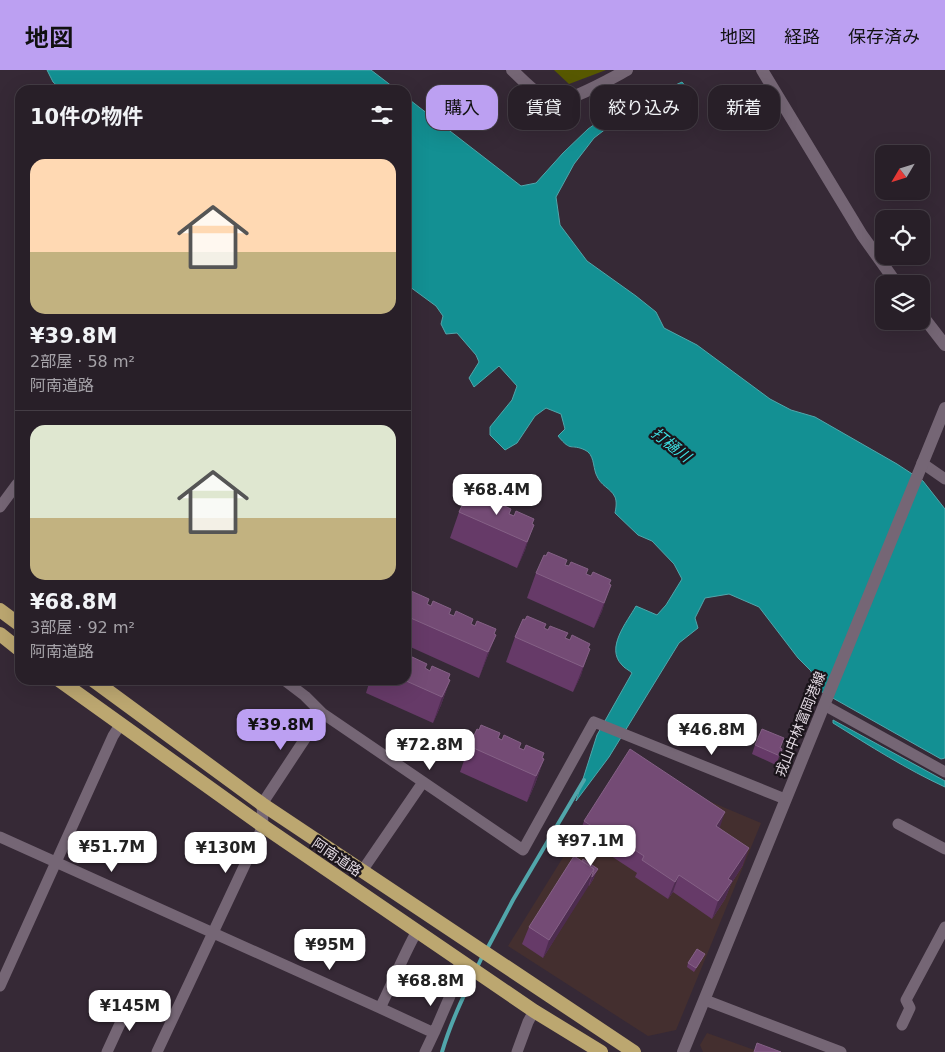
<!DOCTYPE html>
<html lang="ja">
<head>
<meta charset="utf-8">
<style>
	body { margin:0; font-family:"DejaVu Sans","Noto Sans JP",sans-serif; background:#342c34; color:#f1f3f6; height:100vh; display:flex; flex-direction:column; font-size:19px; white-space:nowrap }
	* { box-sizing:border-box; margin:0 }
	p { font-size:16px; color:#a5a2a8 }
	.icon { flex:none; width:28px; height:28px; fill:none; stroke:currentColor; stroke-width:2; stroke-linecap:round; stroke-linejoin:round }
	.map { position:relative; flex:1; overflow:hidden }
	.panel { position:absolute; left:15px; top:15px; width:396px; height:600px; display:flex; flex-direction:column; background:#281f28; border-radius:15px; box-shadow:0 5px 20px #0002,0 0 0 1px #443d45 }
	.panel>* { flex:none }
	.guide { position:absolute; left:426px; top:15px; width:444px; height:45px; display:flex; gap:10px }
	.needle { width:32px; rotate:232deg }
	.buttons { position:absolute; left:875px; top:75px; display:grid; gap:10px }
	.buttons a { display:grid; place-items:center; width:55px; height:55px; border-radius:10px; background:#281f28; box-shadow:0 5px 20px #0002,0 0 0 1px #443d45; font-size:25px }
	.price { position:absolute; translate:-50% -42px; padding:0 11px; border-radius:10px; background:#fff; color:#222; font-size:16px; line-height:32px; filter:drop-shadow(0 1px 2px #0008) }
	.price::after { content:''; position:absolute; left:50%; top:30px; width:15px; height:11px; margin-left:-8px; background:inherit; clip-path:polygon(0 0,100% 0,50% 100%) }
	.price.current { background:#bca0f2; color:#111 }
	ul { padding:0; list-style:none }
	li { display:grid; align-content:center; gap:10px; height:265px; padding:0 15px }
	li+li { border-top:1px solid #443d45 }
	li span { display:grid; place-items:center; height:155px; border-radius:15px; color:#555 }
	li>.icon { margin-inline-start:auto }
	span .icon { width:90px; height:90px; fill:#fffc; stroke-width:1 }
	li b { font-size:21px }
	h2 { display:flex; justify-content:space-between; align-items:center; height:60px; padding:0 15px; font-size:21px }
	.pill { padding:0 18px; border-radius:15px; background:#281f28; box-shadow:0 5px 20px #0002,0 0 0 1px #443d45; font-size:18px; line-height:45px }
	.pill.current { background:#bca0f2; color:#111 }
	header { display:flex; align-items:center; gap:30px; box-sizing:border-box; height:70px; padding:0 25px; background:#bca0f2; color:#111 }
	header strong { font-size:24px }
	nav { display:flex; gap:28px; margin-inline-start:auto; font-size:18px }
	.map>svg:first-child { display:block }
	.commercial { fill:#442f2f }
	.forest { fill:#575800 }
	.water { fill:#139093; stroke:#51a6ab }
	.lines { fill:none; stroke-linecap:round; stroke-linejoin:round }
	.stream { stroke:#51a6ab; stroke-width:4 }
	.minor { stroke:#756675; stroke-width:11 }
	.secondary { stroke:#756675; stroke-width:12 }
	.trunk { stroke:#bca770; stroke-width:14 }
	.wall { fill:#663a68 }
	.shaded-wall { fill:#4d2c4f }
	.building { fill:#744b75; stroke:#856186 }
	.labels { text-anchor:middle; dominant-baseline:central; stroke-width:4.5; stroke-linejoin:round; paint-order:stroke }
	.street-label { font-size:14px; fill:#e2d9e2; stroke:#1a141a }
	.water-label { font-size:15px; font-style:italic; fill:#3ddfe2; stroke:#1a141a }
</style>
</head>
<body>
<header>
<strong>地図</strong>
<nav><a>地図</a><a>経路</a><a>保存済み</a></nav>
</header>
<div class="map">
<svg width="945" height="982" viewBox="0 0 945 982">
	<rect width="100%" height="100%" fill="#362936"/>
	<!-- commercial -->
	<path class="commercial" d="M621 694 761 753 676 960 648 966 508 876Z
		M707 963 760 982H703L700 975Z"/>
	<!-- forest -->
	<path class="forest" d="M554 0H606L569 14Z"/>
	<!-- water -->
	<path class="water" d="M47 0H371L397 20H62L53 12Z
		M682 12 686 17 607 58 594 68 574 94 556 127 560 155 587 191 636 226 656 242 664 258 697 275 770 329 791 340 815 347 897 394 923 411 945 439V688L941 689 815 618 811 601 798 588 759 537 729 524 705 528 695 548 698 558 679 573 609 687 576 731 597 665 632 603C629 600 624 598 622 595 605 578 627 552 636 536L657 545 666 535 682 509 674 494 652 471 638 465 615 443C616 438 617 432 615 427 610 417 601 417 596 404 593 396 594 384 585 380 570 373 572 383 558 366L565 359 561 344 546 338 535 346 517 373 505 380 490 365V357L512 330 517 316 499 296 474 317 469 308 479 292 476 285 457 263 446 264 441 254 443 246 436 236 406 214V27L521 116 536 113 563 83 588 59 602 49Z
		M833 650 945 711V717C906 699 870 676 833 653Z"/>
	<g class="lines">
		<!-- stream -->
		<path class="stream" d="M487 879 513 830 584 710
			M442 982C452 948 468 917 483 885"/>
		<!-- minor -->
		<path class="minor" d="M922 393 945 409
			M0 437 17 414 20 416
			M284 610 305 626 322 643 523 780 594 652 785 729
			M824 635 945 702
			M898 754 945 779
			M0 767 380 938C393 912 403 886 417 861
			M362 801 423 712
			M0 916 113 666 120 655
			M705 930 841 982
			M380 938 434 963 450 926 460 890
			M902 955 910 938 906 930 945 857
			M107 982 130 932
			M157 982 263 756 262 734 322 643
			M425 982 434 963
			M517 982 528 952 534 941"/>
		<!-- secondary -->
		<path class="secondary" d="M512 0C521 8 540 29 552 31 567 34 612 8 627 0
			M762 0 862 165 897 214
			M921 244 945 275
			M683 982 945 338"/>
		<!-- trunk -->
		<path class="trunk" d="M0 540 20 555
			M0 564 20 580
			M59 610 263 756 534 941 601 982
			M93 610 262 734 634 982"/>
	</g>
	<!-- wall -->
	<path class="wall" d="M488 434 533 454 525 480 517 498 450 468 459 442Z
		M565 495 610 514 602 541 594 558 527 528 536 503Z
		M406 529 427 534 475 556 496 559 494 564 496 565 486 590 479 608 406 575Z
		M525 550 546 554 544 559 589 578 581 605 573 622 506 592 515 567Z
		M425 599 450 610 441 635 433 653 366 623 370 610H406Z
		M498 668 544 689 535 714 527 732 460 702 469 676Z
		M755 675 780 678 782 679 776 695 752 684Z
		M584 751 720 758 743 795 731 814 725 829 712 849 673 822 668 829 635 807 637 803 605 782 603 785 578 768Z
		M582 791 594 808 589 816 588 815 543 888 522 874 529 857Z
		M703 888 694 902 687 897 688 893Z"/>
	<!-- shaded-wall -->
	<path class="shaded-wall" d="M534 455 525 480 517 498 527 472Z
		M611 515 602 541 594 558 604 533Z
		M496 565 486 590 479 608 488 582Z
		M590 579 581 605 573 622 583 597Z
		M450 610 441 635 433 653 442 627Z
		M544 689 535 714 527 732 536 706Z
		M725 742 719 760 716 756Z
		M612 765 605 782 603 785 610 768Z
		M749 778 743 795 731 814 725 829 712 849 718 831 728 809Z
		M594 799 588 817 543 888 549 870Z
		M598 799 594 808 589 816 592 807Z
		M679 805 673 822 668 829 675 812Z"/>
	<!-- building -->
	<path class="building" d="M471 421 490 429 488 434 492 436 494 431 511 439 509 444 514 446 516 441 534 449 532 454 534 455 527 472 459 442 467 425 469 426Z
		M548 482 567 490 565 495 569 496 571 492 588 499 586 504 591 506 593 502 611 510 609 514 611 515 604 533 536 503 544 485 546 486Z
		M411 521 429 529 427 534 431 536 433 531 451 539 449 544 454 546 456 541 473 549 471 554 475 556 477 551 496 559 494 564 496 565 488 582 406 546V529L408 525 409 526Z
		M527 546 546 554 544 558 548 560 550 556 568 563 565 568 570 570 572 565 590 574 588 578 590 579 583 597 515 567 523 549 525 550Z
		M410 586 427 594 425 598 430 601 432 596 450 604 448 609 450 610 442 627 404 610H406V590L408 591Z
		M481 655 500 663 498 668 502 670 504 665 521 673 519 678 524 680 526 675 544 683 542 688 544 689 536 706 469 676 477 659 479 660Z
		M762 659 784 668 780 678 782 679 780 686 755 675Z
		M630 679 725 742 716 756 749 778 728 809 732 811 718 831 679 805 675 812 642 790 644 786 612 765 610 768 584 751Z
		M574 786 594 799 549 870 529 857Z
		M583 789 598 799 592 807V806L594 799 582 791Z
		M697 879 705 884 696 898 688 893Z
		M757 973 781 982H754Z"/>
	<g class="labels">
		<!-- street labels -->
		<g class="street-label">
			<text transform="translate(800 654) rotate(-68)">戎山中林富岡港線</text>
			<text transform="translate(337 787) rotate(34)">阿南道路</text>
		</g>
		<!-- water labels -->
		<g class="water-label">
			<text transform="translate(671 375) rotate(38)">打樋川</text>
		</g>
	</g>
</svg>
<div class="buttons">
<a><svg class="needle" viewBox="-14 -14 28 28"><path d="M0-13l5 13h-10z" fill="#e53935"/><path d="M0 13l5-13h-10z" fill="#a5a2a8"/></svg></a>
<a><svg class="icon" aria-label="locate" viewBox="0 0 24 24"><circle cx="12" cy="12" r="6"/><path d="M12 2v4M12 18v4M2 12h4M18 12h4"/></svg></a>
<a><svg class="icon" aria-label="layers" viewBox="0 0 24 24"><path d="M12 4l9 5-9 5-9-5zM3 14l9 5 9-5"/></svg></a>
</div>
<b class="price" style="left:497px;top:446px">¥68.4M</b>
<b class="price current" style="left:281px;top:681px">¥39.8M</b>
<b class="price" style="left:712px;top:686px">¥46.8M</b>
<b class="price" style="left:430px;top:701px">¥72.8M</b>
<b class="price" style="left:591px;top:797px">¥97.1M</b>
<b class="price" style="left:112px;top:803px">¥51.7M</b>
<b class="price" style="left:226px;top:804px">¥130M</b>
<b class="price" style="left:330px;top:901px">¥95M</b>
<b class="price" style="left:431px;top:937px">¥68.8M</b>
<b class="price" style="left:130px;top:962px">¥145M</b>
<div class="guide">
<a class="pill current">購入</a>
<a class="pill">賃貸</a>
<a class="pill">絞り込み</a>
<a class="pill">新着</a>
</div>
<section class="panel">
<h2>10件の物件<svg class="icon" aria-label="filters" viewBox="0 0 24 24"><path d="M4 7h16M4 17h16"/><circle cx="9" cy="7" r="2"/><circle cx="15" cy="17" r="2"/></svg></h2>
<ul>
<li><span style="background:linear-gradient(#ffd9b3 60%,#c2b280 0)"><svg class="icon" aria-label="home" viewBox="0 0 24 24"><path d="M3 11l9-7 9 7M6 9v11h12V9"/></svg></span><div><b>¥39.8M</b><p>2部屋 · 58 m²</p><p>阿南道路</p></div></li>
<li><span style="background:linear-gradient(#dfe7d0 60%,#c2b280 0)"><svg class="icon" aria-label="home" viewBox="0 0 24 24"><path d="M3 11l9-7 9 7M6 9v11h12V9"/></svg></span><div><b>¥68.8M</b><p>3部屋 · 92 m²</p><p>阿南道路</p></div></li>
</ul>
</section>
</div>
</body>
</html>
